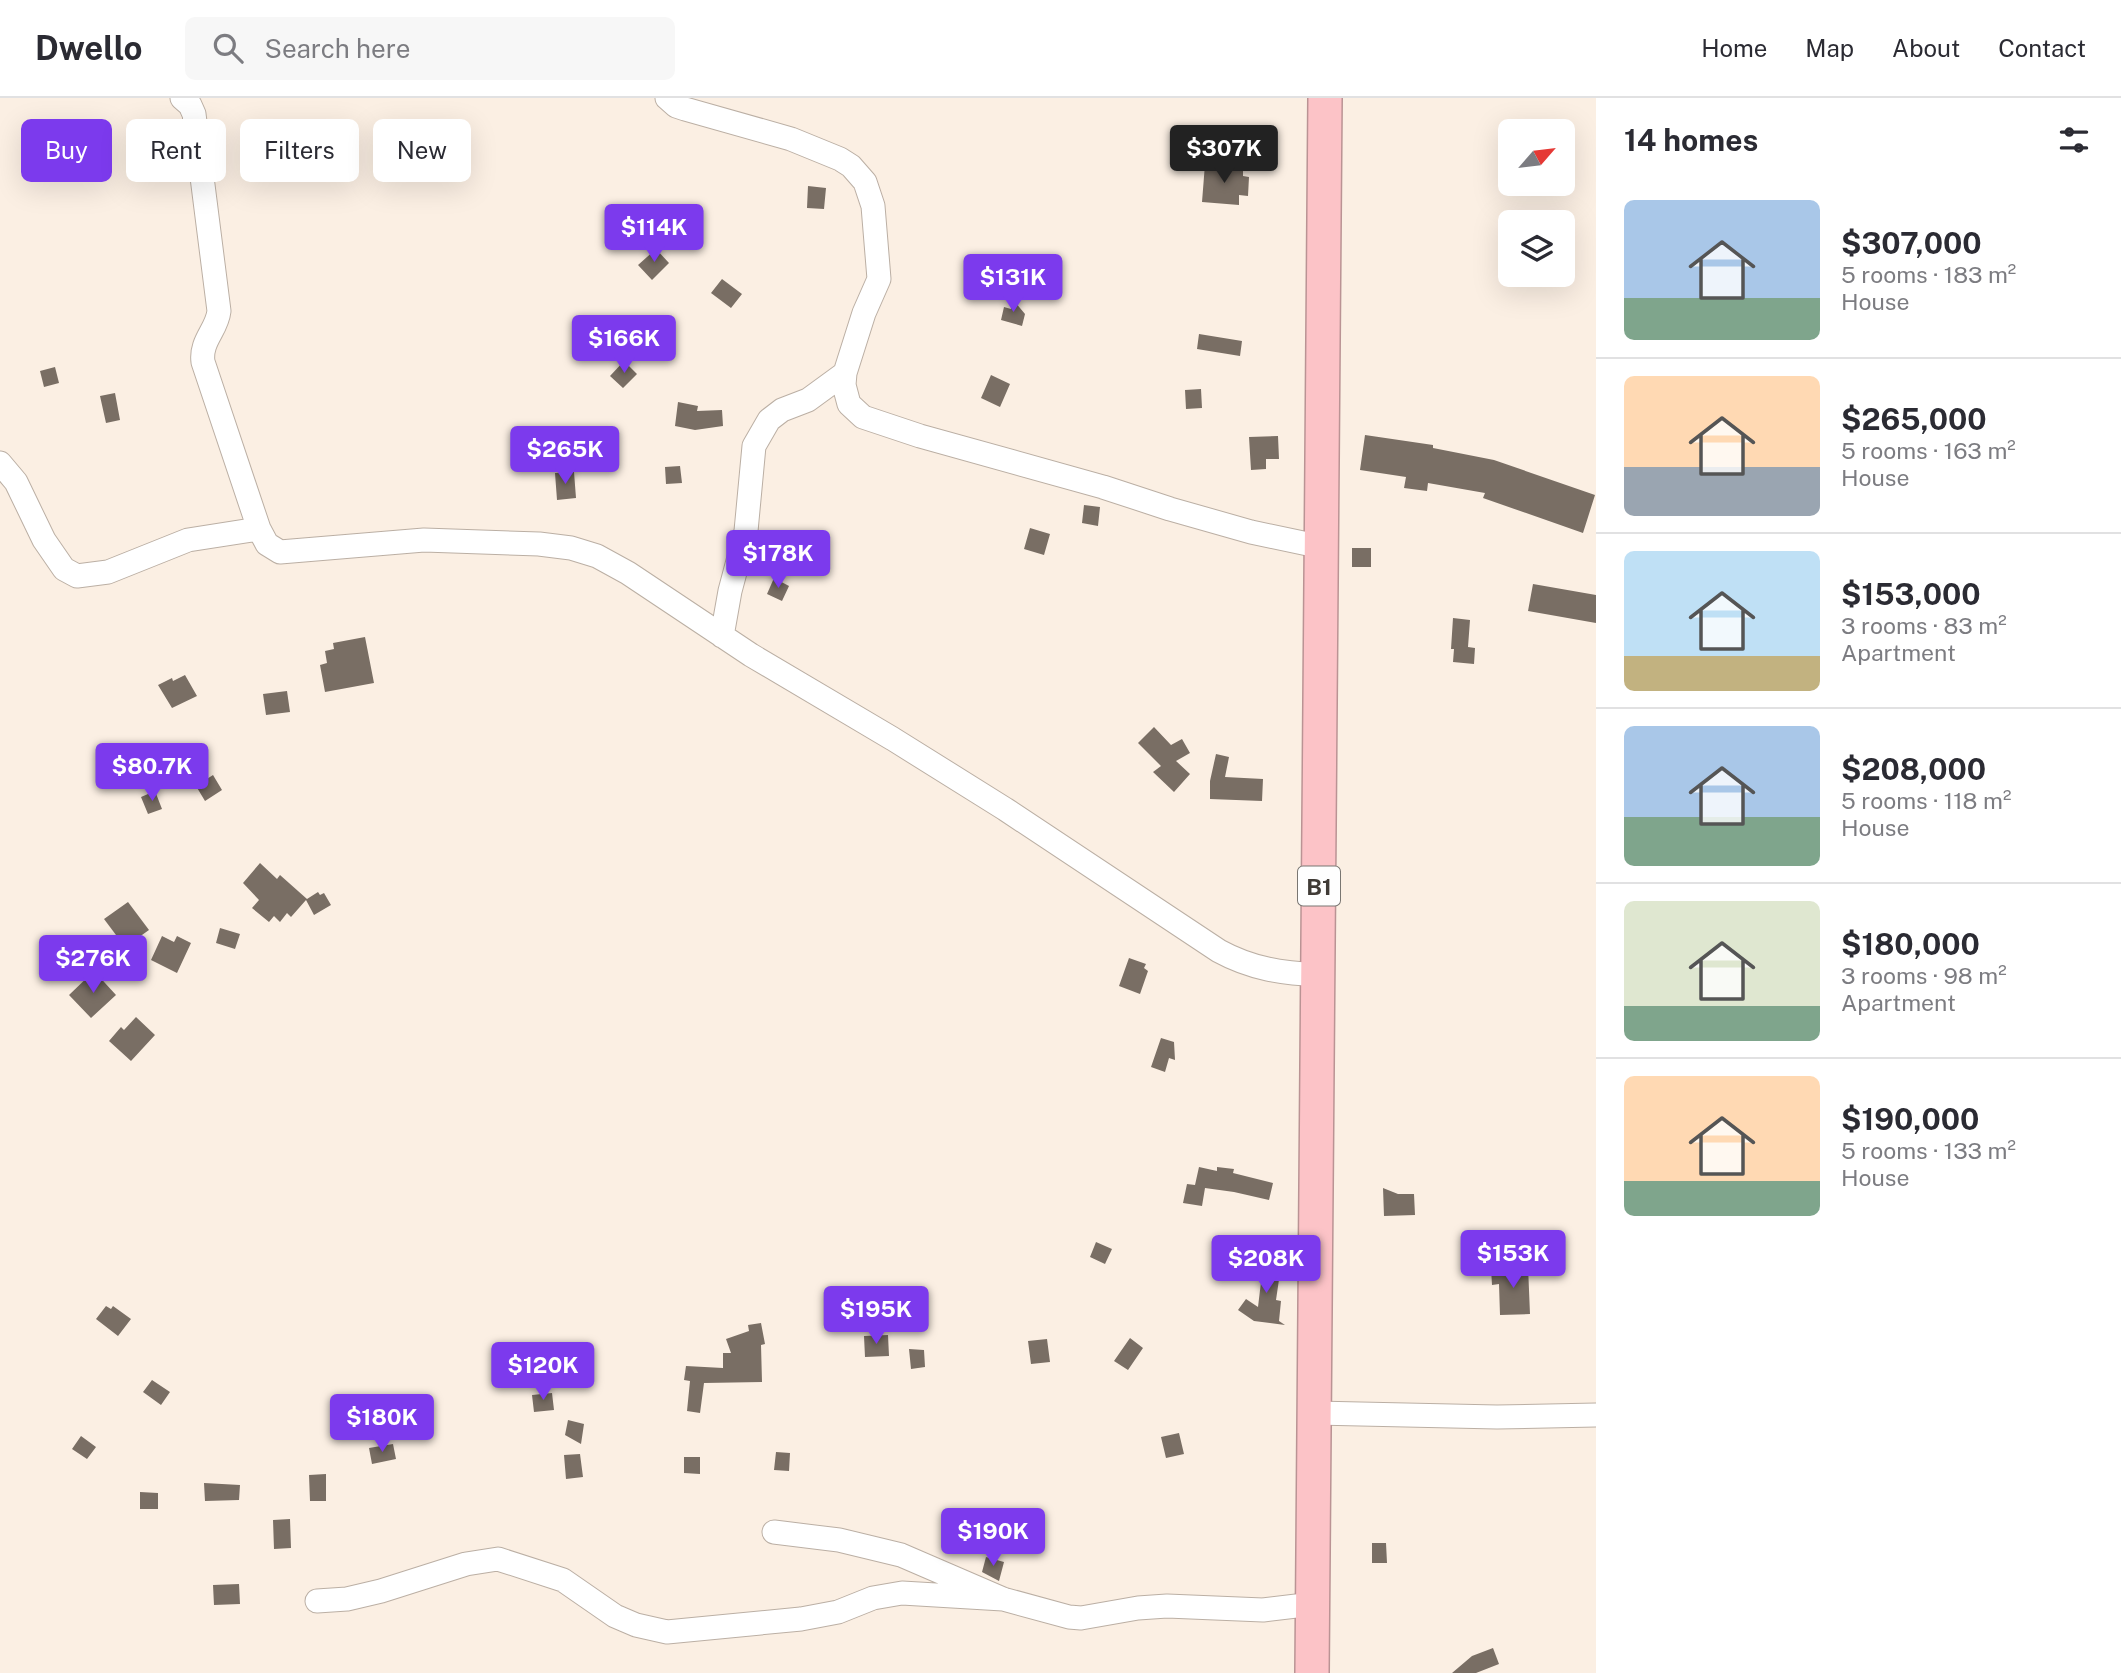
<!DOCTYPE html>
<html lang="en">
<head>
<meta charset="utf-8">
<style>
	body { margin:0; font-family:"Public Sans",sans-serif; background:#f7f7f7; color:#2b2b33; height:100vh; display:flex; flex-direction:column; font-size:26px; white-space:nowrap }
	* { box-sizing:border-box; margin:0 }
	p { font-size:23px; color:#7c7c81 }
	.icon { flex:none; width:38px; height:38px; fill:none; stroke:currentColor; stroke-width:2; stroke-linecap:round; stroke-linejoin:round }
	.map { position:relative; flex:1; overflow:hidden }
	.sheet { display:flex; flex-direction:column; background:#fff; width:525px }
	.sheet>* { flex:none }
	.banner { position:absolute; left:21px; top:21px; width:665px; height:63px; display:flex; gap:14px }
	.needle { width:46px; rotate:62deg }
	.buttons { position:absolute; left:1498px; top:21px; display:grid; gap:14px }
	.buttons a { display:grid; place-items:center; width:77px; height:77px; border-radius:10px; background:#fff; box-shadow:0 7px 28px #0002; font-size:35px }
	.price { position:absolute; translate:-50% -60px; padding:0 16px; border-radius:7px; background:#7c3aed; color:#fff; font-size:23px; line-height:46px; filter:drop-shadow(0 2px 4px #0008) }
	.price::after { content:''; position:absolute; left:50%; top:42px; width:21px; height:16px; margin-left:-10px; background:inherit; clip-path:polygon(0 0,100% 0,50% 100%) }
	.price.current { background:#222; color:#fff }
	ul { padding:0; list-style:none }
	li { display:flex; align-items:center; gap:21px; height:175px; padding:0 28px }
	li+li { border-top:2px solid #e1e1e2 }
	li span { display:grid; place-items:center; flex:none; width:196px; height:140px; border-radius:10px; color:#555 }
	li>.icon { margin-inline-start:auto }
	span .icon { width:84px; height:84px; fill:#fffc; stroke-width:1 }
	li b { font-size:30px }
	h2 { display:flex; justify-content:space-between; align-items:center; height:84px; padding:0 28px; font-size:30px }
	.pill { padding:0 24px; border-radius:10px; background:#fff; box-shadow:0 7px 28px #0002; font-size:24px; line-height:63px }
	.pill.current { background:#7c3aed; color:#fff }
	header { display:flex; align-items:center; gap:42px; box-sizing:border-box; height:98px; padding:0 35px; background:#fff; border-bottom:2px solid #e1e1e2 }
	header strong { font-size:33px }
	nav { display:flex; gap:38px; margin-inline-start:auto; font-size:24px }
	.search { width:490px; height:63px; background:#f7f7f7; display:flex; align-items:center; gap:18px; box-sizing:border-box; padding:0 24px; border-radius:10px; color:#7c7c81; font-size:26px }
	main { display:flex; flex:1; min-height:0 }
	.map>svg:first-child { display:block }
	.building { fill:#796e64 }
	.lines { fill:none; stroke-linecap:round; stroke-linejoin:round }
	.minor-casing { stroke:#bbafa4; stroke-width:25 }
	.highway-casing { stroke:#ba9394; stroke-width:36 }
	.minor { stroke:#fff; stroke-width:23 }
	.highway { stroke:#fcc3c7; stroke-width:33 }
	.labels { text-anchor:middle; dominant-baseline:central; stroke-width:7; stroke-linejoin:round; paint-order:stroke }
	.shield { fill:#fefefe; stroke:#797672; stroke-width:2 }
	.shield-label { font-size:23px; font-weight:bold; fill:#403b36 }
</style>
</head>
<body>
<header>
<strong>Dwello</strong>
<div class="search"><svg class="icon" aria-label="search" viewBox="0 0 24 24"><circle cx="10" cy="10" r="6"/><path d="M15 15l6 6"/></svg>Search here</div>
<nav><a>Home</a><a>Map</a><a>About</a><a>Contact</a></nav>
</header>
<main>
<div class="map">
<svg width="1596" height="1575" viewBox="0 0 1596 1575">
	<rect width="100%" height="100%" fill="#fbefe3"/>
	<!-- building -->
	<path class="building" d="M1205 66 1243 69V78L1249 79 1248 98 1239 97V107L1202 104Z
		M808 88 826 90 824 111 807 110Z
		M656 151 669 165 652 182 638 167Z
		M722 181 742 196 731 210 711 195Z
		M1010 198 1025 216 1022 228 1001 222 1004 209 1011 211Z
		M1199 236 1242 243 1240 258 1197 251Z
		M624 263 637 276 623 290 610 278Z
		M55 269 59 285 44 289 40 273Z
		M991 277 1010 286 1000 309 981 300Z
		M1201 291 1202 310 1186 311 1185 292Z
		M115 295 120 322 106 325 100 298Z
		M678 304 698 308 697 313 722 312 723 328 695 332 675 328Z
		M1365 337 1433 347V350L1494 362 1595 397 1583 435 1483 400 1485 395 1428 385 1427 393 1404 390 1406 379 1360 372Z
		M1278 338 1279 361H1266V371L1251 372 1249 339Z
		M562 349V368H549V350Z
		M680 368 682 385 666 386 665 369Z
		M574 374 576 400 557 402 555 375Z
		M1084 407 1100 409 1098 428 1082 425Z
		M1030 430 1050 436 1044 457 1024 451Z
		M1352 450H1371V469H1352Z
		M774 480 789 488 782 503 767 496Z
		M1533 486 1596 497V525L1528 513Z
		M1453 520 1470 522 1468 549 1475 550 1474 566 1453 564 1454 551H1451Z
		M365 539 374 585 325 594 320 567 327 565 325 553 334 551 333 545Z
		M185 577 197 598 172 610 158 587 172 580 173 583Z
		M287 593 290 614 266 617 263 596Z
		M1154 629 1171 647 1182 641 1190 655 1176 663 1190 676 1174 694 1153 674 1161 668 1138 645Z
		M1216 656 1229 659 1225 679 1263 681 1262 703 1210 701V683Z
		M213 677 222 692 205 703 196 688Z
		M155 693 162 711 148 716 141 699Z
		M260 765 277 781 280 777 307 801 318 794 320 797 324 795 331 807 314 817 306 802 291 819 287 815 280 824 274 818 269 824 252 810 259 802 243 785Z
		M128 804 149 832 125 849 104 821Z
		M220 830 240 836 235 851 216 845Z
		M162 838 174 844 177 838 191 845 177 875 151 862Z
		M1129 860 1146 866 1144 870 1148 873 1140 896 1119 888Z
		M94 873 116 897 91 920 69 897Z
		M136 919 155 937 131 963 109 943 121 929 124 932Z
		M1161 940 1174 944 1175 962 1169 960 1165 974 1151 969Z
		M1199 1069 1217 1073V1069L1234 1071 1233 1075 1273 1085 1269 1102 1234 1094 1205 1090 1202 1108 1183 1105 1187 1086 1195 1087Z
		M1383 1090 1398 1096H1414L1415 1117 1384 1118Z
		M1096 1144 1112 1151 1105 1166 1090 1159Z
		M1264 1159 1282 1161 1276 1202 1281 1203 1279 1223 1285 1227 1254 1223 1238 1212 1246 1201 1258 1209Z
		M1528 1168 1530 1216 1500 1217 1499 1186 1492 1187 1491 1170Z
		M106 1208 111 1211 113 1208 131 1221 118 1238 96 1221Z
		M761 1225 765 1246 761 1247 762 1284 704 1285 700 1315 687 1313 690 1283 684 1282 686 1268 723 1270V1255H731L726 1241 749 1233 748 1227Z
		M888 1237 889 1258 865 1259 864 1238Z
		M1130 1240 1143 1250 1128 1272 1114 1263Z
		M1047 1241 1050 1264 1031 1266 1028 1243Z
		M909 1251 924 1252 925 1269 911 1271Z
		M152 1282 170 1294 161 1307 143 1294Z
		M552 1295 554 1312 534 1314 532 1297Z
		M568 1322 584 1326 581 1346 565 1337Z
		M1179 1335 1184 1356 1166 1360 1161 1339Z
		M81 1338 96 1349 87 1361 72 1351Z
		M393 1346 396 1361 372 1366 369 1350Z
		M776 1354 790 1355 789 1373 774 1372Z
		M580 1356 583 1379 566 1381 564 1357Z
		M684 1359H700V1376L684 1375Z
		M326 1376V1403H310L309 1377Z
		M204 1385 240 1387 239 1402 205 1403Z
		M140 1394 158 1395V1411H140Z
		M290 1421 291 1450 274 1451 273 1422Z
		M1372 1445H1386L1387 1465H1372Z
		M986 1459 1004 1464 999 1483 982 1474Z
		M239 1486 240 1506 214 1507 213 1487Z
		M1493 1550 1499 1566 1476 1575H1452L1472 1558Z"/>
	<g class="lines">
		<!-- minor casing -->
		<g class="minor-casing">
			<path id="minor" d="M182 0 190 7 194 16 219 213C217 232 200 243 203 264L259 431 267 446 280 454 424 442 539 446 571 450 597 458 628 475 751 557 893 641 1005 711 1219 853C1252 871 1282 875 1319 877
				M667 0 676 8 685 11 791 41 840 61 851 68 865 84 873 108 879 181 864 215 845 275 844 287 849 306 863 319 920 338 1103 389 1170 411 1251 434 1322 449
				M0 365 16 384 44 442 64 471 77 478 108 474 188 442 259 431
				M722 538 730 493 746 433 754 348 769 322 782 312 808 302 845 275
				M1315 1315 1497 1319 1596 1317
				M774 1434 839 1442 901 1457 1003 1501 1069 1519 1081 1520 1138 1510 1167 1508 1263 1512 1313 1506
				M317 1503 347 1501 381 1493 466 1466 498 1461 563 1482 615 1518 636 1527 667 1534 801 1521 838 1514 873 1500 902 1495 1003 1501"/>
		</g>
		<!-- highway casing -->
		<g class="highway-casing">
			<path id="highway" d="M1312 1575 1325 0"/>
		</g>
		<!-- minor -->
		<use href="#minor" class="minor"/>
		<!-- highway -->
		<use href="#highway" class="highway"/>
	</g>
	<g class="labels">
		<!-- shield labels -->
		<rect class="shield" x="1298" y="768.5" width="42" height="39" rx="5"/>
		<g class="shield-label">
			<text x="1319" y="788">B1</text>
		</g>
	</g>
</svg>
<div class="buttons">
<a><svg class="needle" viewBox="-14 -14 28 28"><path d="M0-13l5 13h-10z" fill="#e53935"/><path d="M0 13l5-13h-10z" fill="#7c7c81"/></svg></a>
<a><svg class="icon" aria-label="layers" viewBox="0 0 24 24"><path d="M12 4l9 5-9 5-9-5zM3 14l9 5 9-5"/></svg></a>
</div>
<b class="price current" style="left:1224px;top:87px">$307K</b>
<b class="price" style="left:654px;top:166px">$114K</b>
<b class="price" style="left:1013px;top:216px">$131K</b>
<b class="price" style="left:624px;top:277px">$166K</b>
<b class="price" style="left:565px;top:388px">$265K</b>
<b class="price" style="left:778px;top:492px">$178K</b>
<b class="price" style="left:152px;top:705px">$80.7K</b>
<b class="price" style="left:93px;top:897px">$276K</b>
<b class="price" style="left:1513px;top:1192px">$153K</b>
<b class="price" style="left:1266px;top:1197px">$208K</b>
<b class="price" style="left:876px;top:1248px">$195K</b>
<b class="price" style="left:543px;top:1304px">$120K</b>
<b class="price" style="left:382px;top:1356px">$180K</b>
<b class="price" style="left:993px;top:1470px">$190K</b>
<div class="banner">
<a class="pill current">Buy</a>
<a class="pill">Rent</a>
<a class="pill">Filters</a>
<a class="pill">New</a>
</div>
</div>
<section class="sheet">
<h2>14 homes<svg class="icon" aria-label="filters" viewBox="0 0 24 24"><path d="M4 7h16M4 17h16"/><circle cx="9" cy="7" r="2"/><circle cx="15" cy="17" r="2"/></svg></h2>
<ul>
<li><span style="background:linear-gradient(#a9c7e8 70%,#7fa58c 0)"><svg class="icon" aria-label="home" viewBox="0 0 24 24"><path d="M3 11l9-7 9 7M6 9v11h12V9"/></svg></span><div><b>$307,000</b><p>5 rooms · 183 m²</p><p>House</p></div></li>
<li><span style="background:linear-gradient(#ffd9b3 65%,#9aa5b1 0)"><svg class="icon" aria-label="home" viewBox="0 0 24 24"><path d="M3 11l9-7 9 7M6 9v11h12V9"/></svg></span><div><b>$265,000</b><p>5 rooms · 163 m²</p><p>House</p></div></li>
<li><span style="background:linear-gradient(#bfe0f5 75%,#c2b280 0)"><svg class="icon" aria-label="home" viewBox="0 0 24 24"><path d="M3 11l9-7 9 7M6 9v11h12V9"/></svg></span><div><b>$153,000</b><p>3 rooms · 83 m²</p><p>Apartment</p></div></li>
<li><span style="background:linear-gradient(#a9c7e8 65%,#7fa58c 0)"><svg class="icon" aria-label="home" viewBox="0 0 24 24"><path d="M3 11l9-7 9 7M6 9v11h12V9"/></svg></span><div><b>$208,000</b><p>5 rooms · 118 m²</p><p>House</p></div></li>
<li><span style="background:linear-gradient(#dfe7d0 75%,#7fa58c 0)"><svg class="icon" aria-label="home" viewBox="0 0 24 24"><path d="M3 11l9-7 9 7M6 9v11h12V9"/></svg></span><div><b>$180,000</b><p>3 rooms · 98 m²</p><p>Apartment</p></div></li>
<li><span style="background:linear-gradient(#ffd9b3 75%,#7fa58c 0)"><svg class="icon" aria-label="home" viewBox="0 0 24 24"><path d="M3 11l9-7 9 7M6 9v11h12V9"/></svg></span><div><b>$190,000</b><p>5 rooms · 133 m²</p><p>House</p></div></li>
</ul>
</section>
</main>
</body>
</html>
